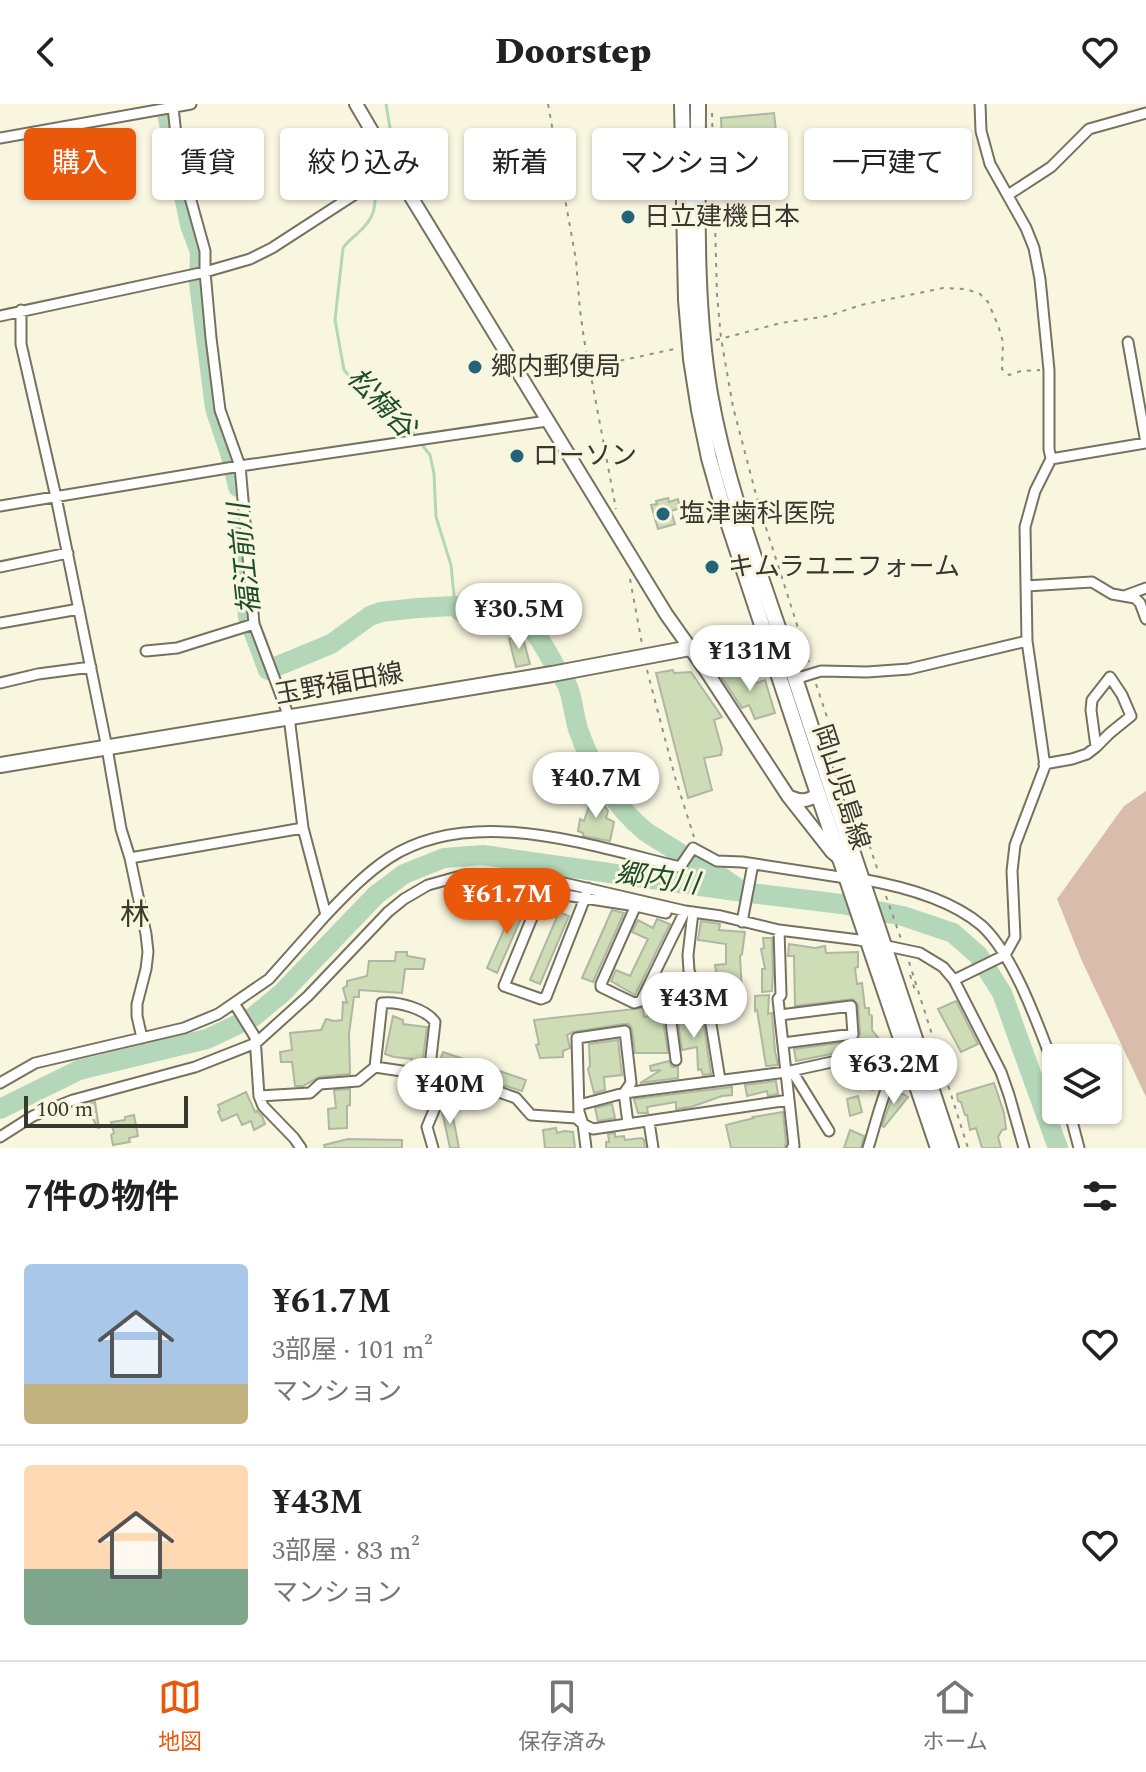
<!DOCTYPE html>
<html lang="ja">
<head>
<meta charset="utf-8">
<style>
	body { margin:0; font-family:Spectral,"Noto Sans JP",serif; background:#f2f2f2; color:#222; height:100vh; display:flex; flex-direction:column; font-size:30px; white-space:nowrap }
	* { box-sizing:border-box; margin:0 }
	p { font-size:26px; color:#767676 }
	.icon { flex:none; width:44px; height:44px; fill:none; stroke:currentColor; stroke-width:2; stroke-linecap:round; stroke-linejoin:round }
	.map { position:relative; height:1044px; overflow:hidden }
	.sheet { display:flex; flex-direction:column; background:#fff; flex:1 }
	.sheet>* { flex:none }
	.hud { position:absolute; left:24px; top:24px; width:1098px; height:72px; display:flex; gap:16px }
	.buttons { position:absolute; left:1042px; top:940px; display:grid; gap:16px }
	.buttons a { display:grid; place-items:center; width:80px; height:80px; border-radius:8px; background:#fff; box-shadow:0 2px 6px #0004; font-size:40px }
	.scale { position:absolute; left:24px; bottom:20px; width:164px; box-sizing:border-box; padding-left:8px; border:4px solid #393830; border-top:0; font-size:22px; line-height:28px; white-space:nowrap; color:#393830; -webkit-text-stroke:6px #f9f6e0; paint-order:stroke }
	.price { position:absolute; translate:-50% -68px; padding:0 18px; border-radius:28px; background:#fff; color:#222; font-size:26px; line-height:52px; filter:drop-shadow(0 2px 4px #0008) }
	.price::after { content:''; position:absolute; left:50%; top:48px; width:24px; height:18px; margin-left:-12px; background:inherit; clip-path:polygon(0 0,100% 0,50% 100%) }
	.price.active { background:#ea580c; color:#fff }
	ul { padding:0; list-style:none }
	li { display:flex; align-items:center; gap:24px; height:200px; padding:0 24px }
	li+li { border-top:2px solid #e0e0e0 }
	li span { display:grid; place-items:center; flex:none; width:224px; height:160px; border-radius:8px; color:#555 }
	li>.icon { margin-inline-start:auto }
	span .icon { width:96px; height:96px; fill:#fffc; stroke-width:1 }
	li b { font-size:34px }
	h2 { display:flex; justify-content:space-between; align-items:center; height:96px; padding:0 24px; font-size:34px }
	.chip { padding:0 28px; border-radius:8px; background:#fff; box-shadow:0 2px 6px #0004; font-size:28px; line-height:72px }
	.chip.active { background:#ea580c; color:#fff }
	header { display:flex; justify-content:space-between; align-items:center; height:104px; padding:0 24px; background:#fff; font-size:36px; font-weight:800 }
	.dock { display:flex; justify-content:space-around; align-items:center; height:112px; border-top:2px solid #e0e0e0; background:#fff; font-size:22px; color:#767676 }
	.dock a { display:grid; justify-items:center; gap:4px }
	.dock .active { color:#ea580c }
	.map>svg:first-child { display:block }
	.green { fill:#d9bcac }
	.lines { fill:none; stroke-linecap:round; stroke-linejoin:round }
	.stream { stroke:#b4d7b9; stroke-width:3 }
	.river { stroke:#b4d7b9; stroke-width:20 }
	.building { fill:#ceddb6; stroke:#afb6a3; stroke-width:2 }
	.street-casing { stroke:#75725f; stroke-width:13 }
	.secondary-casing { stroke:#75725f; stroke-width:16 }
	.primary-casing { stroke:#75725f; stroke-width:18 }
	.path { stroke:#939182; stroke-width:2; stroke-dasharray:4 6; stroke-linecap:butt }
	.street { stroke:#fff; stroke-width:9 }
	.secondary { stroke:#fff; stroke-width:12 }
	.primary { stroke:#fff; stroke-width:14 }
	.poi-dot { fill:#246479; stroke:#f9f6e0; stroke-width:3 }
	.labels { text-anchor:middle; dominant-baseline:central; stroke-width:6; stroke-linejoin:round; paint-order:stroke }
	.poi-label { font-size:26px; fill:#393830; stroke:#f9f6e0; text-anchor:start }
	.street-label { font-size:26px; fill:#393830; stroke:#f9f6e0 }
	.water-label { font-size:28px; font-style:italic; fill:#1c4f29; stroke:#f9f6e0 }
	.quarter-label { font-size:30px; fill:#3d3a29; stroke:#f9f6e0 }
</style>
</head>
<body>
<header><svg class="icon" aria-label="back" viewBox="0 0 24 24"><path d="M15 5l-7 7 7 7"/></svg>Doorstep<svg class="icon" aria-label="heart" viewBox="0 0 24 24"><path d="M12 20l-8-8c-3-5 5-10 8-4 3-6 11-1 8 4z"/></svg></header>
<div class="map">
<svg width="1146" height="1044" viewBox="0 0 1146 1044">
	<rect width="100%" height="100%" fill="#f9f6e0"/>
	<!-- green -->
	<path class="green" d="M1146 687V993L1081 855 1057 795 1124 702Z"/>
	<g class="lines">
		<!-- stream -->
		<path class="stream" d="M386 0 391 30 389 39
			M374 74 381 55
			M375 82C376 104 375 114 357 130 352 134 348 137 343 144L335 216 344 266 350 273 370 284 383 304 413 329 430 351 434 370 436 413 451 461 455 502"/>
		<!-- river -->
		<path class="river" d="M165 0 190 121 200 148 199 179 215 304 231 352 238 383
			M241 419 248 513 268 566 331 540 370 512 381 508 417 504 455 502C478 529 508 495 532 525 541 536 548 549 555 562 559 568 565 575 568 583 573 596 574 612 578 625 591 663 615 703 646 728L710 768 720 772 737 784
			M0 1005 79 966 207 935 253 913 282 889 376 791 404 770 444 754 483 751 743 788 841 800 903 812 953 829 978 851 1002 889 1058 1044"/>
	</g>
	<!-- building -->
	<path class="building" d="M774 9 777 36 722 43 721 14Z
		M668 394 669 398 678 395 680 404 671 407 675 420 658 425 651 401 657 400 656 397Z
		M522 531 530 560 516 563 509 535Z
		M741 563 748 582 765 576 775 609 755 615 749 601 742 604 720 571Z
		M673 566 674 569 691 568 722 613 714 616 722 645 721 651 704 654 712 686 688 694 656 569Z
		M594 686 608 707 606 714 614 718 610 737 583 732V729L578 727 580 715 584 717 589 702 584 693Z
		M517 796 527 801 497 869 487 864Z
		M612 806 624 809 593 878 582 874Z
		M559 808 569 812 540 880 530 876Z
		M657 815 670 820 635 891 611 877 616 866 630 872 648 835 632 828 638 816 653 824Z
		M701 817 720 820 719 826 745 828 742 850 740 852 742 888H723L724 892 708 893 704 883H715V875L717 874 715 861 726 860V840L698 836Z
		M763 834H772L773 870 772 887 762 888V865H765L761 845 764 844Z
		M789 840 815 844 825 842 826 849 858 848V863L855 864 857 880 862 879 865 904H869V910L872 912V926L879 935 872 936 861 944 796 957 794 945 854 937 858 936 860 929 858 901 853 895 795 902 794 852H788Z
		M396 848H407V852L425 855 423 865H405L402 889 359 886V893H354L349 930 350 970 319 973 303 982H295L292 958H281L280 948 292 946 290 929 321 926 326 915 334 917 342 916 343 898 347 899 343 884 347 882V877L367 872 369 857H395Z
		M769 891 768 910 772 909 775 947 778 961 766 962 757 906 755 907V892Z
		M956 897 978 940 961 948 938 905Z
		M643 904 644 913 662 910 668 949H635L632 925 629 920H624L573 928 567 931 570 944 563 947V953L540 954 536 941 539 940 534 916Z
		M695 908 696 923 704 922 711 970 703 971 701 965 698 966 697 943 682 946 677 910Z
		M393 912 403 916V920L427 923 422 962 411 961 412 955 394 953 385 950Z
		M618 936 622 971 604 973 605 986 594 989 588 965 590 962 589 940Z
		M443 948 526 976 522 987 489 977V973L475 965 472 971 450 963 448 967 438 963Z
		M873 954 881 980 879 984 872 986 862 959Z
		M669 957 672 963H678V974L640 979 661 966 651 967 650 962Z
		M776 977 778 990 768 992 767 987 747 992 745 981Z
		M994 979 1004 1009 1006 1025 1002 1026 998 1033 1001 1044H982L976 1024 970 1026 967 1011H965L961 998 958 997 957 990Z
		M732 983V991L722 992 691 1003 676 1005V998L647 1003 648 1009H638L634 995Z
		M350 985V1001L347 1002V1024L329 1025 328 1005 336 1004 334 986Z
		M246 988 255 1008 257 1007 262 1012 265 1020 254 1026 251 1017 242 1021 237 1010 222 1017 218 1008 220 1006 218 1001Z
		M894 988 898 990 899 988 908 993 884 1023 882 1022Z
		M858 992 862 1008 850 1012 847 995Z
		M447 996 449 1003H451L459 1044H450L442 1007Z
		M95 998 99 1024H98L89 1008 76 1010 75 1003Z
		M612 1000 615 1014 598 1017 595 1004Z
		M783 1008 786 1039 784 1044H731L726 1021 754 1014 753 1013Z
		M134 1011 138 1032 129 1034 130 1038 113 1041 111 1031 114 1029 111 1018 125 1016V1013Z
		M556 1024 557 1029 564 1027 573 1028 575 1044H545L543 1026Z
		M850 1026 864 1032 861 1044H844Z
		M615 1029V1033L624 1032 625 1036 642 1034 644 1036 645 1044H606V1038H609L608 1030Z
		M348 1035 402 1036V1044H325L324 1041Z"/>
	<g class="lines">
		<!-- street casing -->
		<g class="street-casing">
			<path id="street" d="M980 0 981 27 990 60 1026 124 1034 144 1040 175 1049 266V345L1051 355 1035 387 1025 423 1027 537 1045 662 1015 741 1012 767 1015 833 1005 851
				M0 34 191 0
				M1008 91 1051 63 1089 25 1146 9
				M21 206V240L56 393 107 644 121 725 130 754 146 830 148 848 146 865 137 900V912L142 934
				M0 212 205 168 250 155 272 144 394 65
				M1128 238 1146 339
				M1051 355 1146 339
				M0 402 240 362 547 317
				M0 463 68 449
				M1026 482 1092 478 1112 490 1135 494 1140 499 1146 515
				M1127 491 1146 484
				M0 519 79 505
				M146 547 177 544 254 520
				M795 575 821 567 867 568 909 565 1027 537
				M0 579 38 570 91 563
				M1044 660 1072 655 1087 650 1096 643 1110 629 1131 612 1122 591 1110 573 1092 596 1091 606 1096 643
				M130 754 303 724
				M861 775C901 782 949 794 981 821 1014 850 1040 926 1056 968
				M588 784 585 794 546 893 541 895 504 882 538 799 542 792 552 789 636 802 666 809
				M637 799 601 880V883L634 899 641 897 685 807
				M693 808 688 851 689 867 711 920 720 976
				M326 811C346 790 365 770 389 754 473 700 591 742 680 763L693 744 717 757 742 758 846 774
				M742 818 753 760
				M779 826 781 891 778 895 794 1042 792 1044
				M954 876 1005 851
				M234 899 255 933 259 992 263 1002 294 1034 301 1044
				M780 911 851 902 853 930 783 939
				M676 956 669 903 702 900
				M792 967 829 1027
				M0 979 35 959 184 924 218 910 269 875 326 811 303 724 289 613 254 520 240 362 220 306 211 234 205 168V147L178 50 173 3
				M259 992 310 989 320 980 358 977 375 963 382 899C398 897 426 905 435 918L429 971 375 963
				M579 1001 624 989 786 968 864 951 876 942 880 945 890 974
				M1069 1006 1079 1044
				M649 1018 653 1044
				M0 1033 33 1012 73 996 195 963 256 939 308 892 388 808 404 795 428 781 464 771H492L551 776 685 807 721 812 779 826 859 836 920 849 943 863 954 876 1001 968 1009 991 1024 1044
				M433 1044 427 1023 439 994 454 972 516 994 531 1011 576 1014 583 1020 593 1025 789 996
				M586 1044 583 1020 579 1008 577 934 625 927 631 979 624 989 628 1019
				M868 1044C875 1023 889 962 906 952"/>
		</g>
		<!-- secondary casing -->
		<g class="secondary-casing">
			<path id="secondary" d="M356 0 394 65 666 510 705 565 788 692 832 748 839 754
				M788 692C800 698 807 698 818 690"/>
		</g>
		<!-- primary casing -->
		<g class="primary-casing">
			<path id="primary" d="M682 0 686 196 691 255 699 306 709 354 722 400 810 666 938 1044
				M698 0C698 96 694 195 710 290 726 381 760 469 789 556 842 719 898 881 951 1044
				M0 661 552 570 690 544 744 537 772 530"/>
		</g>
		<!-- path -->
		<path class="path" d="M548 0 576 156 580 206 584 235 616 405
			M712 9 717 191 721 234 733 303 759 402 809 558
			M716 236 781 219 828 212 861 201 943 184 966 185 980 190 988 198 998 221 1003 238 1002 265 1009 271 1021 267 1040 266
			M591 263 679 244
			M630 475 642 540
			M647 566 675 673 694 733
			M816 580 878 767
			M886 792 901 835
			M909 858 968 1044
			M910 871 915 886"/>
		<!-- street -->
		<use href="#street" class="street"/>
		<!-- secondary -->
		<use href="#secondary" class="secondary"/>
		<!-- primary -->
		<use href="#primary" class="primary"/>
	</g>
	<!-- markers -->
	<g class="poi-dot">
		<circle cx="628" cy="113" r="8"/>
		<circle cx="475" cy="263" r="8"/>
		<circle cx="517" cy="352" r="8"/>
		<circle cx="663" cy="410" r="8"/>
		<circle cx="712" cy="463" r="8"/>
	</g>
	<g class="labels">
		<!-- poi labels -->
		<g class="poi-label">
			<text x="644" y="113">日立建機日本</text>
			<text x="491" y="263">郷内郵便局</text>
			<text x="533" y="352">ローソン</text>
			<text x="679" y="410">塩津歯科医院</text>
			<text x="728" y="463">キムラユニフォーム</text>
		</g>
		<!-- street labels -->
		<g class="street-label">
			<text transform="translate(339 580) rotate(-10)">玉野福田線</text>
			<text transform="translate(841 683) rotate(72)">岡山児島線</text>
		</g>
		<!-- water labels -->
		<g class="water-label">
			<text transform="translate(381 299) rotate(46)">松楠谷</text>
			<text transform="translate(245 455) rotate(-96)">福江前川</text>
			<text transform="translate(657 775) rotate(8)">郷内川</text>
		</g>
		<!-- quarter labels -->
		<g class="quarter-label">
			<text x="135" y="812">林</text>
		</g>
	</g>
</svg>
<div class="buttons">
<a><svg class="icon" aria-label="layers" viewBox="0 0 24 24"><path d="M12 4l9 5-9 5-9-5zM3 14l9 5 9-5"/></svg></a>
</div>
<div class="scale">100 m</div>
<b class="price" style="left:519px;top:547px">¥30.5M</b>
<b class="price" style="left:750px;top:589px">¥131M</b>
<b class="price" style="left:596px;top:716px">¥40.7M</b>
<b class="price active" style="left:507px;top:832px">¥61.7M</b>
<b class="price" style="left:694px;top:936px">¥43M</b>
<b class="price" style="left:894px;top:1002px">¥63.2M</b>
<b class="price" style="left:450px;top:1022px">¥40M</b>
<div class="hud">
<a class="chip active">購入</a>
<a class="chip">賃貸</a>
<a class="chip">絞り込み</a>
<a class="chip">新着</a>
<a class="chip">マンション</a>
<a class="chip">一戸建て</a>
</div>
</div>
<section class="sheet">
<h2>7件の物件<svg class="icon" aria-label="filters" viewBox="0 0 24 24"><path d="M4 7h16M4 17h16"/><circle cx="9" cy="7" r="2"/><circle cx="15" cy="17" r="2"/></svg></h2>
<ul>
<li><span style="background:linear-gradient(#a9c7e8 75%,#c2b280 0)"><svg class="icon" aria-label="home" viewBox="0 0 24 24"><path d="M3 11l9-7 9 7M6 9v11h12V9"/></svg></span><div><b>¥61.7M</b><p>3部屋 · 101 m²</p><p>マンション</p></div><svg class="icon" aria-label="heart" viewBox="0 0 24 24"><path d="M12 20l-8-8c-3-5 5-10 8-4 3-6 11-1 8 4z"/></svg></li>
<li><span style="background:linear-gradient(#ffd9b3 65%,#7fa58c 0)"><svg class="icon" aria-label="home" viewBox="0 0 24 24"><path d="M3 11l9-7 9 7M6 9v11h12V9"/></svg></span><div><b>¥43M</b><p>3部屋 · 83 m²</p><p>マンション</p></div><svg class="icon" aria-label="heart" viewBox="0 0 24 24"><path d="M12 20l-8-8c-3-5 5-10 8-4 3-6 11-1 8 4z"/></svg></li>
</ul>
</section>
<nav class="dock">
<a class="active"><svg class="icon" aria-label="map" viewBox="0 0 24 24"><path d="M3 6l6-2 6 2 6-2v14l-6 2-6-2-6 2zM9 4v14M15 6v14"/></svg>地図</a>
<a><svg class="icon" aria-label="saved" viewBox="0 0 24 24"><path d="M7 4h10v16l-5-4-5 4z"/></svg>保存済み</a>
<a><svg class="icon" aria-label="home" viewBox="0 0 24 24"><path d="M3 11l9-7 9 7M6 9v11h12V9"/></svg>ホーム</a>
</nav>
</body>
</html>
